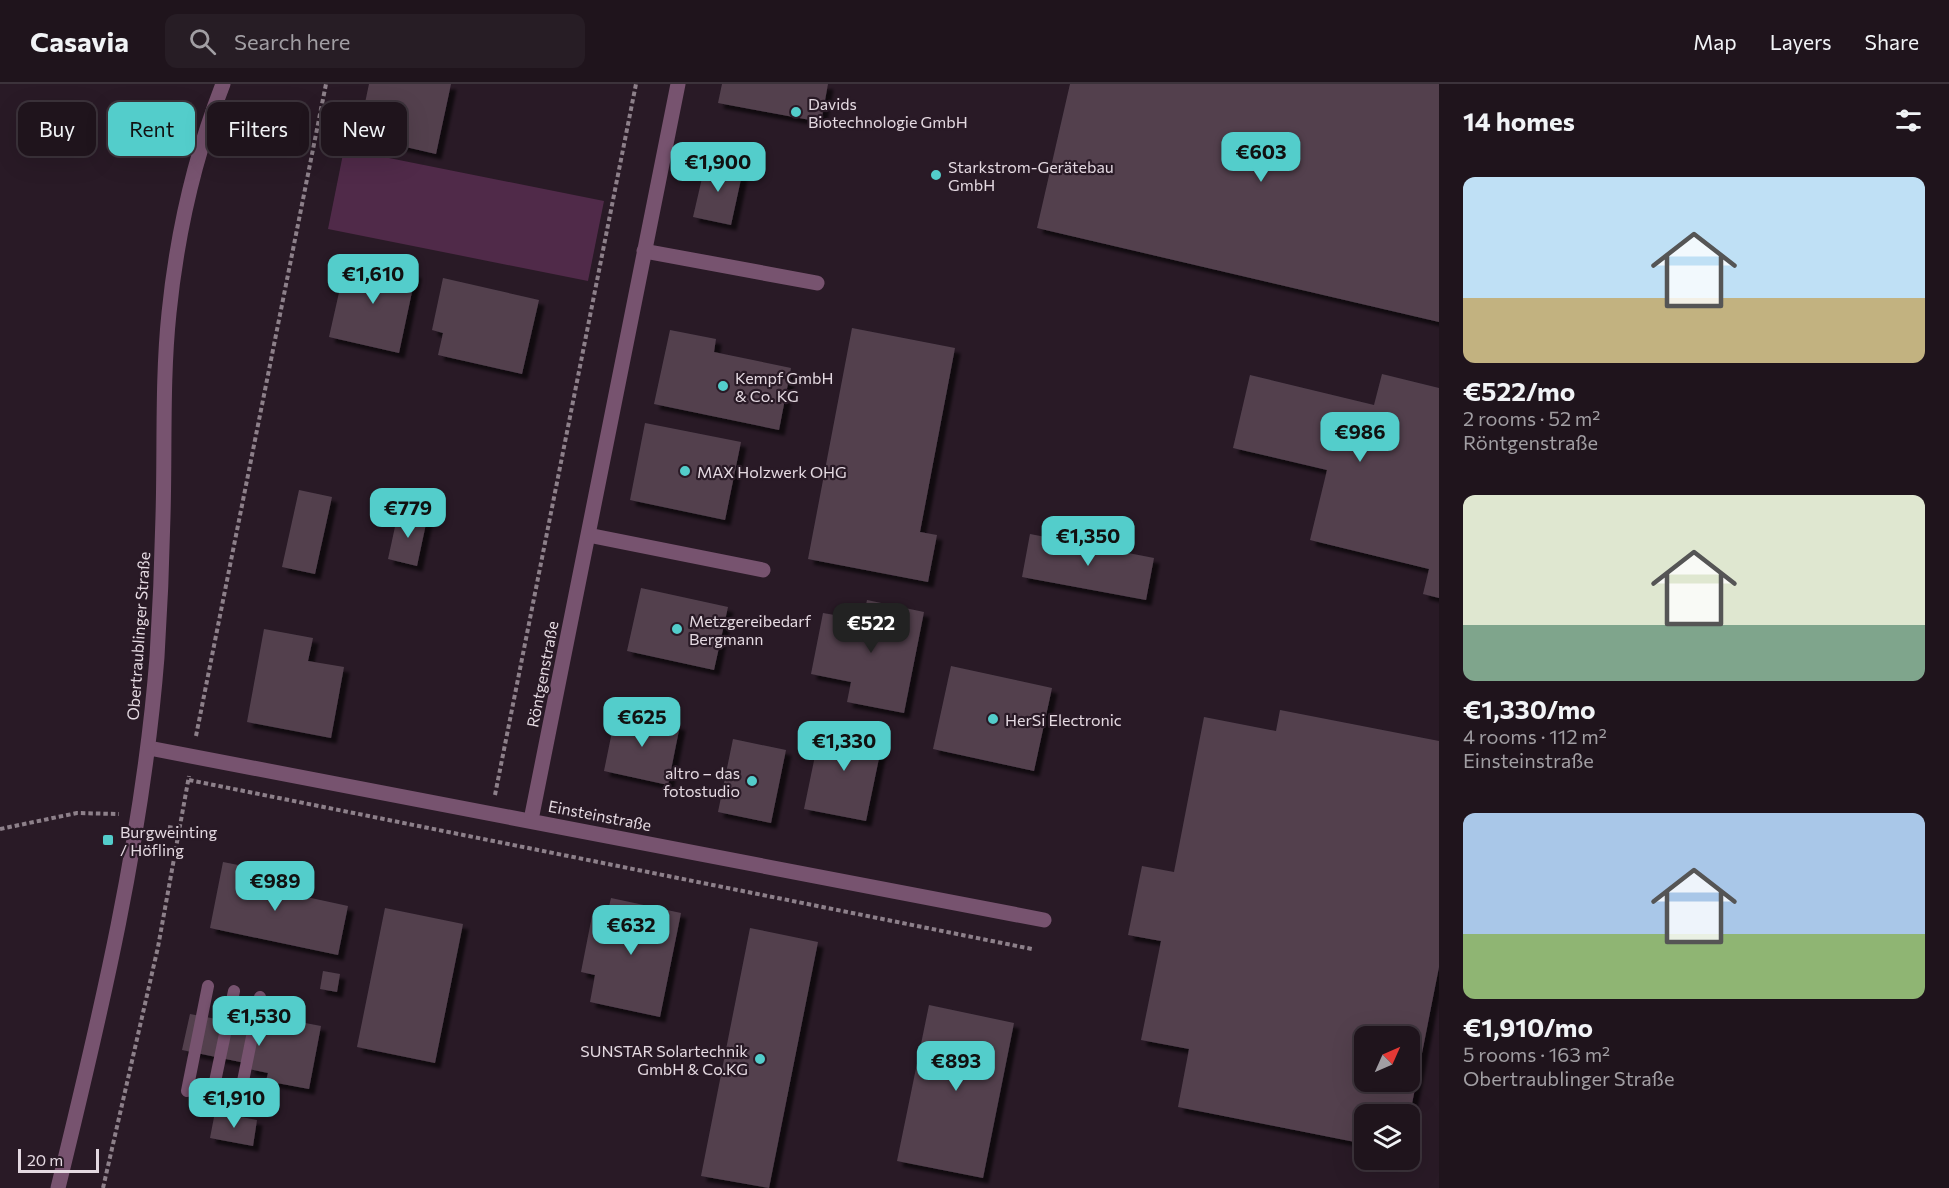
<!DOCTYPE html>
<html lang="en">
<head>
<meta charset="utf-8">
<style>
	body { margin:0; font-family:Commissioner,sans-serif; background:#271d25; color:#f1f3f6; height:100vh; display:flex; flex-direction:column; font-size:22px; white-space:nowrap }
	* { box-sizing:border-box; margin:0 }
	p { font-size:20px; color:#a19ea3 }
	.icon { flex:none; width:33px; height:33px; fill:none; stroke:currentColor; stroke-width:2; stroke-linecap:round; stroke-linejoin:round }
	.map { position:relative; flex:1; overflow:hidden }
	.side { display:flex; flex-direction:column; background:#1f141c; width:510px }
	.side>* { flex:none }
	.guide { position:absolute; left:18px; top:18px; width:570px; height:54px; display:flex; gap:12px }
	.needle { width:39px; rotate:45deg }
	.buttons { position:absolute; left:1354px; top:942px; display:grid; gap:12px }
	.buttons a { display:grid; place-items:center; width:66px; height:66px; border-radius:12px; background:#1f141c; box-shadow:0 6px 24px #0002,0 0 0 2px #3c333b; font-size:30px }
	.scale { position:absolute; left:18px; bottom:15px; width:81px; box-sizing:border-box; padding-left:6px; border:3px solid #e4d9e1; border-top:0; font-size:16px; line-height:21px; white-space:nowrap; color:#e4d9e1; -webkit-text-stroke:4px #291a26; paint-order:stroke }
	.price { position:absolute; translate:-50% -51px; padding:0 14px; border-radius:12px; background:#53cdcb; color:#111; font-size:20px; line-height:39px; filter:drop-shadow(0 2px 3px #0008) }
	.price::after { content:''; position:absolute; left:50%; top:36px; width:18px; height:14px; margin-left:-9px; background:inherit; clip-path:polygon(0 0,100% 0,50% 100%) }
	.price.current { background:#222; color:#fff }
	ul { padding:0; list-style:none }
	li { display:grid; align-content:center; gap:12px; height:318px; padding:0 24px }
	li span { display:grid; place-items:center; height:186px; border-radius:12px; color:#555 }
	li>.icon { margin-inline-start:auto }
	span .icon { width:108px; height:108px; fill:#fffc; stroke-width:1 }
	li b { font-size:26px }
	h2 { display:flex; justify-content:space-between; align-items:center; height:72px; padding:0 24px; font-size:26px }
	.pill { padding:0 21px; border-radius:12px; background:#1f141c; box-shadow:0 6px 24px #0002,0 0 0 2px #3c333b; font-size:21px; line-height:54px }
	.pill.current { background:#53cdcb; color:#111 }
	header { display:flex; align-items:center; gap:36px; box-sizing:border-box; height:84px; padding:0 30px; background:#1f141c; border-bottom:2px solid #3c333b }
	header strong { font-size:28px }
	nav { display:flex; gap:33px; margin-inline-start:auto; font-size:21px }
	.search { width:420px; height:54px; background:#271d25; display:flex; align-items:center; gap:15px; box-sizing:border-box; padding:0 21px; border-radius:12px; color:#a19ea3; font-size:22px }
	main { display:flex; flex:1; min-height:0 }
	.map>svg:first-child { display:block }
	.green { fill:#502a49 }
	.building { fill:#52414e; fill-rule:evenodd; filter:url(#shadow) }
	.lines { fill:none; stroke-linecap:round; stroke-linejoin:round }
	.path { stroke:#8d808a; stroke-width:4; stroke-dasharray:4.5 3; stroke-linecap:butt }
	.service { stroke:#77536f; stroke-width:12 }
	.minor { stroke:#77536f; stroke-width:15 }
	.tertiary { stroke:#77536f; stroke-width:15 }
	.poi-dot { fill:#53cdcb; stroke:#291a26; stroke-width:2 }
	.labels { text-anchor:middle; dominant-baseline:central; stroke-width:4.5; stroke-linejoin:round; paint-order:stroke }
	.poi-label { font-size:16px; fill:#e4d9e1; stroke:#291a26; text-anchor:start }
	.street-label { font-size:16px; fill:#e4d9e1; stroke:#291a26 }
</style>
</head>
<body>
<header>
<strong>Casavia</strong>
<div class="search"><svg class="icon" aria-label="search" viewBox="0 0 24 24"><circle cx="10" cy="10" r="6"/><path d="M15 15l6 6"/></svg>Search here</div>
<nav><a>Map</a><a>Layers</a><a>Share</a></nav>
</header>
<main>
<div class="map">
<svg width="1439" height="1104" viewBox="0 0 1439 1104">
	<defs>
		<filter id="shadow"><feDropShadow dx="5.5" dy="5.5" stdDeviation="1.5" flood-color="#0009"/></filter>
	</defs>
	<rect width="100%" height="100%" fill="#291a26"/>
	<!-- green -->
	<path class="green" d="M344 65 604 117 588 197 328 145Z"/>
	<!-- building -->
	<path class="building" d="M369 0H451L436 70 358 52Z
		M722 0H828L821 38 718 19Z
		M1070 0H1439V238L1037 144Z
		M706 77 743 86 731 141 693 133Z
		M347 173 416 189 399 269 329 253Z
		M443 194 539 216 522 290 438 271 443 249 432 246Z
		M852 244 955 264 920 448 937 451 928 498 808 475Z
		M670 246 716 255 714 268 791 284 779 346 654 320Z
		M1382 290 1439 304V514L1423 510 1429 485 1310 456 1327 386 1233 364 1250 291 1374 321Z
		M645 339 741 358 725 436 630 416Z
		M299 406 332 413 315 490 282 483Z
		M398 429 427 435 417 482 388 475Z
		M1030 450 1154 474 1146 516 1022 493Z
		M641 504 728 523 714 586 627 567Z
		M867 516 924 528 904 629 847 618 851 598 811 590 823 529 863 536Z
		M264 545 313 554 308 577 344 583 331 654 247 638Z
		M951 582 1052 604 1034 687 933 665Z
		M1280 626 1439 657V883L1410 1030H1365V1060L1178 1023 1189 965 1141 956 1161 857 1128 851 1142 782 1174 788 1204 633 1276 647ZM1365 952H1410V998H1365Z
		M616 628 680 641 668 701 604 687Z
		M822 638 884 650 866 737 804 725Z
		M733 655 786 666 771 739 718 728Z
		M223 778 268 787 265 804 348 822 338 871 210 844Z
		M611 814 681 829 660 933 590 918 595 891 581 888 592 832 606 835Z
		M385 824 463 840 435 979 357 963Z
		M750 844 818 858 769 1104 701 1092Z
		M323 887 340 890 337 908 320 905Z
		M929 921 1014 939 983 1094 897 1077Z
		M190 930 263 944 264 936 278 939 279 934 321 942 309 1005 266 997 268 989 249 985 250 980 182 966Z
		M215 1028 257 1036 253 1062 210 1054Z"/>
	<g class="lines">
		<!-- path -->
		<path class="path" d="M196 652 326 0
			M189 696 1032 865
			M495 711 636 0
			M168 743 179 745
			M0 745 77 729 119 730
			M103 1104 158 863 189 692"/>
		<!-- service -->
		<path class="service" d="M187 1007 208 902
			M212 1012 234 907
			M239 1017 260 913"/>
		<!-- minor -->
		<path class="minor" d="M644 167 817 199
			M588 451 763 486
			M149 664 1044 836
			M531 736 678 0"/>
		<!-- tertiary -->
		<path class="tertiary" d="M58 1104C101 929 143 752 157 573 160 526 162 479 163 432 165 365 162 296 169 229 177 150 194 74 223 0"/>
	</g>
	<!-- markers -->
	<g class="poi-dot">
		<circle cx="796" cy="28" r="6"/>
		<circle cx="936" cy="91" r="6"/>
		<circle cx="723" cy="302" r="6"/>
		<circle cx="685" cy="387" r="6"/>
		<circle cx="677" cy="545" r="6"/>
		<circle cx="993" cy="635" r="6"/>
		<circle cx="752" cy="697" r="6"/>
		<rect x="102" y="750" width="12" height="12" rx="3"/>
		<circle cx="760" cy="975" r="6"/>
	</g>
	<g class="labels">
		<!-- poi labels -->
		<g class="poi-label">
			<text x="808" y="19">Davids<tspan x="808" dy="18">Biotechnologie GmbH</tspan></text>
			<text x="948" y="82">Starkstrom-Gerätebau<tspan x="948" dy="18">GmbH</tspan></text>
			<text x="735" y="293">Kempf GmbH<tspan x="735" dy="18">&amp; Co. KG</tspan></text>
			<text x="697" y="387">MAX Holzwerk OHG</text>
			<text x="689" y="536">Metzgereibedarf<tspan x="689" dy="18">Bergmann</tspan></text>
			<text x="1005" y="635">HerSi Electronic</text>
			<text x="740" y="688" text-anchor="end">altro – das<tspan x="740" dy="18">fotostudio</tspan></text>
			<text x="120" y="747">Burgweinting<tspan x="120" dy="18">/ Höfling</tspan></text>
			<text x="748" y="966" text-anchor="end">SUNSTAR Solartechnik<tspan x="748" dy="18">GmbH &amp; Co.KG</tspan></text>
		</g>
		<!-- street labels -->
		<g class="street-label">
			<text transform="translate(138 552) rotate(-86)">Obertraublinger Straße</text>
			<text transform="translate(542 590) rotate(-79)">Röntgenstraße</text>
			<text transform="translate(600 731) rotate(11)">Einsteinstraße</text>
		</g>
	</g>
</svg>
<div class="buttons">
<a><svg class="needle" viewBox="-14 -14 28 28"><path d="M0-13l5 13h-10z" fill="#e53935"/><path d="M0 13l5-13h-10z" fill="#a19ea3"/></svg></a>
<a><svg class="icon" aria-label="layers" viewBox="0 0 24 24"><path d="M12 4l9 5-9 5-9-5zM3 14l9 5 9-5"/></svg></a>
</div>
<div class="scale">20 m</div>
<b class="price" style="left:1261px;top:99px">€603</b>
<b class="price" style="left:718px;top:109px">€1,900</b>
<b class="price" style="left:373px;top:221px">€1,610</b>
<b class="price" style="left:1360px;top:379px">€986</b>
<b class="price" style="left:408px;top:455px">€779</b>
<b class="price" style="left:1088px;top:483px">€1,350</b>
<b class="price current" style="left:871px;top:570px">€522</b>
<b class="price" style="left:642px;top:664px">€625</b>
<b class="price" style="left:844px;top:688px">€1,330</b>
<b class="price" style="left:275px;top:828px">€989</b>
<b class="price" style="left:631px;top:872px">€632</b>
<b class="price" style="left:259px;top:963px">€1,530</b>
<b class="price" style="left:956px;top:1008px">€893</b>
<b class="price" style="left:234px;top:1045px">€1,910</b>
<div class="guide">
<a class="pill">Buy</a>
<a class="pill current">Rent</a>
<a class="pill">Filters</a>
<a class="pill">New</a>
</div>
</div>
<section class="side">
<h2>14 homes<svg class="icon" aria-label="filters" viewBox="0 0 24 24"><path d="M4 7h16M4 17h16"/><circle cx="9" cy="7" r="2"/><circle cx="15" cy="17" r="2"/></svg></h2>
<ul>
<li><span style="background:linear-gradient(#bfe0f5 65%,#c2b280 0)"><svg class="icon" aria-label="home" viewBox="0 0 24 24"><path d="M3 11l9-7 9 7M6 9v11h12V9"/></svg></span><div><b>€522/mo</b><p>2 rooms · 52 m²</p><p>Röntgenstraße</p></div></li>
<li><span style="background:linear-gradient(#dfe7d0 70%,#7fa58c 0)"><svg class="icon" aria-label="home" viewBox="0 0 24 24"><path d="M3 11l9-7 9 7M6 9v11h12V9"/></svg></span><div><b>€1,330/mo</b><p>4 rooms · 112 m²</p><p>Einsteinstraße</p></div></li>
<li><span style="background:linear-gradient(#a9c7e8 65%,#8fb573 0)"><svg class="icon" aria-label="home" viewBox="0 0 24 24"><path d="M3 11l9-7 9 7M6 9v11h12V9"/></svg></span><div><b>€1,910/mo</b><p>5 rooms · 163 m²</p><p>Obertraublinger Straße</p></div></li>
</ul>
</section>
</main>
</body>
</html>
